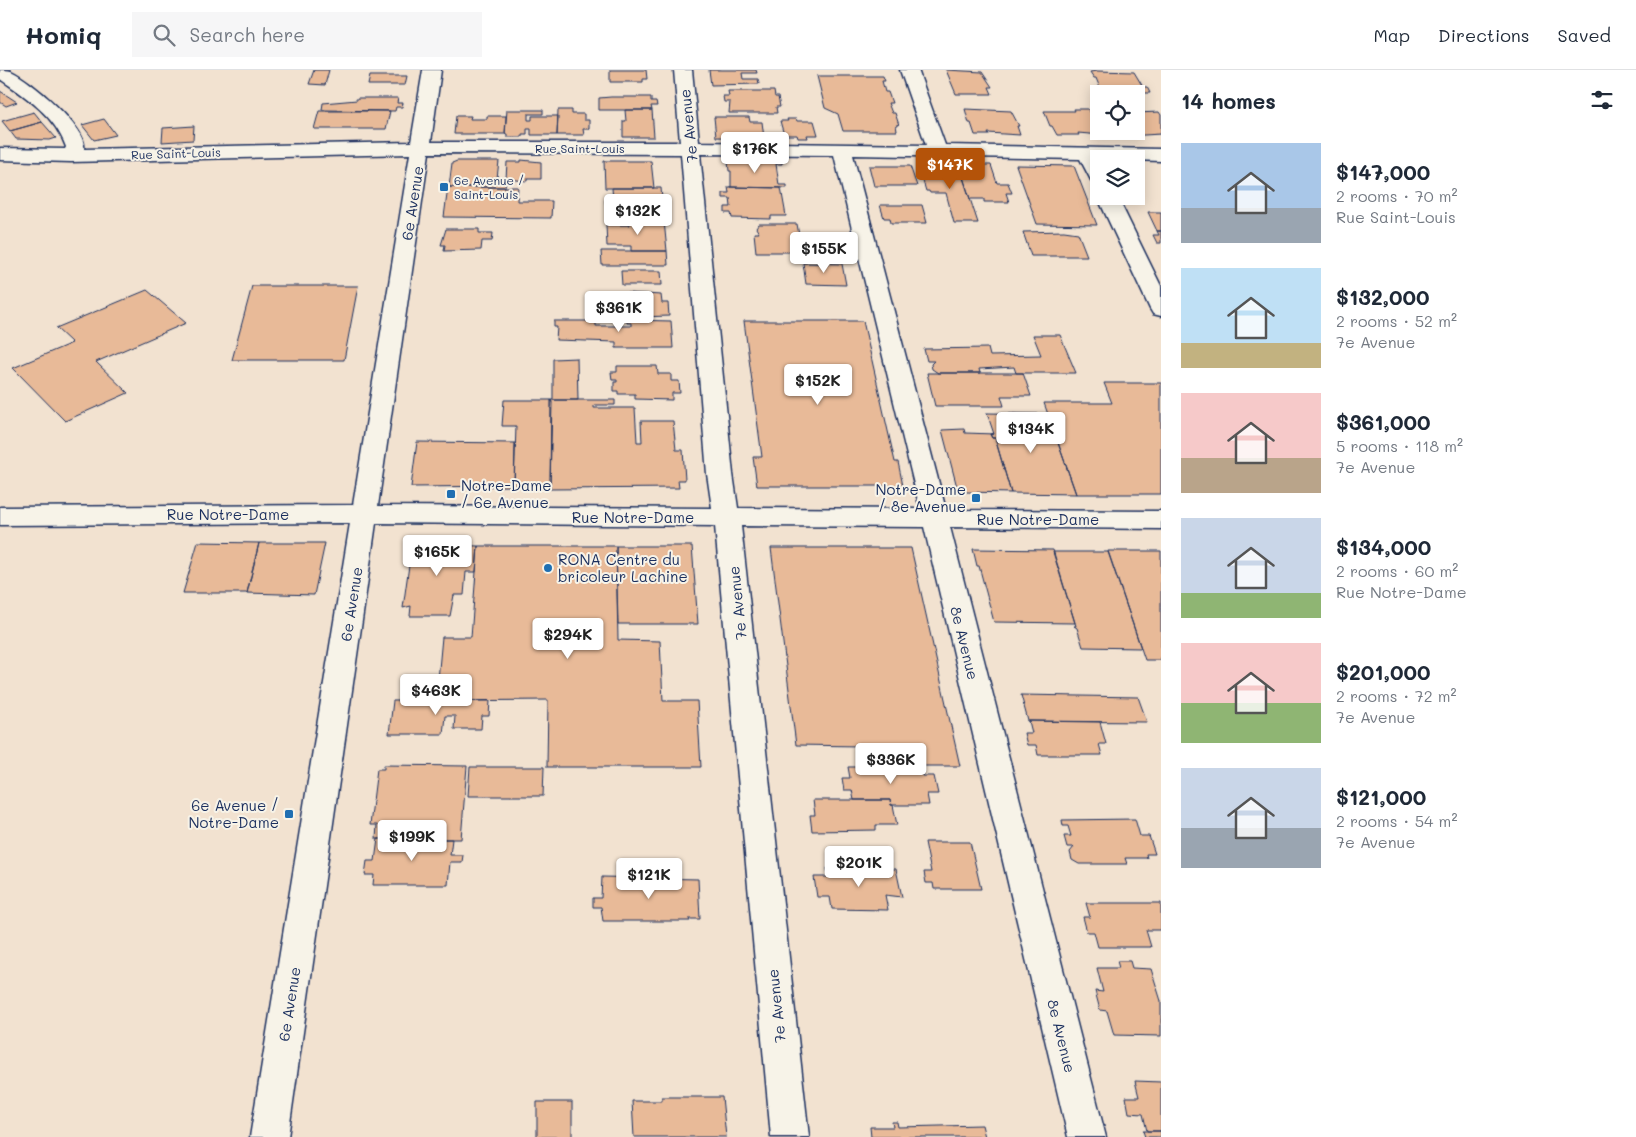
<!DOCTYPE html>
<html lang="en">
<head>
<meta charset="utf-8">
<style>
	body { margin:0; font-family:Mali,sans-serif; background:#f6f6f7; color:#1f2937; height:100vh; display:flex; flex-direction:column; font-size:19px; white-space:nowrap }
	* { box-sizing:border-box; margin:0 }
	p { font-size:16px; color:#747a83 }
	.icon { flex:none; width:28px; height:28px; fill:none; stroke:currentColor; stroke-width:2; stroke-linecap:round; stroke-linejoin:round }
	.map { position:relative; flex:1; overflow:hidden }
	.details { display:flex; flex-direction:column; background:#fff; width:475px }
	.details>* { flex:none }
	.buttons { position:absolute; left:1090px; top:15px; display:grid; gap:10px }
	.buttons a { display:grid; place-items:center; width:55px; height:55px; border-radius:0px; background:#fff; box-shadow:0 2px 12px #0003; font-size:25px }
	.price { position:absolute; translate:-50% -42px; padding:0 11px; border-radius:5px; background:#fff; color:#222; font-size:16px; line-height:32px; filter:drop-shadow(0 1px 2px #0008) }
	.price::after { content:''; position:absolute; left:50%; top:30px; width:15px; height:11px; margin-left:-8px; background:inherit; clip-path:polygon(0 0,100% 0,50% 100%) }
	.price.active { background:#b45309; color:#fff }
	ul { padding:0; list-style:none }
	li { display:flex; align-items:center; gap:15px; height:125px; padding:0 20px }
	li span { display:grid; place-items:center; flex:none; width:140px; height:100px; border-radius:0px; color:#555 }
	li>.icon { margin-inline-start:auto }
	span .icon { width:60px; height:60px; fill:#fffc; stroke-width:1 }
	li b { font-size:21px }
	h2 { display:flex; justify-content:space-between; align-items:center; height:60px; padding:0 20px; font-size:21px }
	header { display:flex; align-items:center; gap:30px; box-sizing:border-box; height:70px; padding:0 25px; background:#fff; border-bottom:1px solid #e0e1e3 }
	header strong { font-size:24px }
	nav { display:flex; gap:28px; margin-inline-start:auto; font-size:18px }
	.search { width:350px; height:45px; background:#f6f6f7; display:flex; align-items:center; gap:12px; box-sizing:border-box; padding:0 18px; border-radius:0px; color:#747a83; font-size:19px }
	main { display:flex; flex:1; min-height:0 }
	.map>svg:first-child { display:block }
	.building { fill:#e8ba98; stroke:#1b2f5e }
	.lines { fill:none; stroke-linecap:round; stroke-linejoin:round }
	.minor-casing { stroke:#1b2f5e; stroke-width:3 }
	.minor { fill:#f7f3e8; fill-rule:evenodd }
	.poi-dot { fill:#1f6fb2; stroke:#f7f3e8; stroke-width:2 }
	.labels { text-anchor:middle; dominant-baseline:central; stroke-width:4; stroke-linejoin:round; paint-order:stroke }
	.far-street-label { font-size:12px; fill:#1b2f5e; stroke:#f7f3e8 }
	.far-poi-label { font-size:12px; fill:#1b2f5e; stroke:#f7f3e8; text-anchor:start }
	.street-label { font-size:15px; fill:#1b2f5e; stroke:#f7f3e8 }
	.poi-label { font-size:15px; fill:#1b2f5e; stroke:#f7f3e8; text-anchor:start }
</style>
</head>
<body>
<header>
<strong>Homiq</strong>
<div class="search"><svg class="icon" aria-label="search" viewBox="0 0 24 24"><circle cx="10" cy="10" r="6"/><path d="M15 15l6 6"/></svg>Search here</div>
<nav><a>Map</a><a>Directions</a><a>Saved</a></nav>
</header>
<main>
<div class="map">
<svg width="1161" height="1067" viewBox="0 0 1161 1067">
	<rect width="100%" height="100%" fill="#f2e2d0"/>
	<filter id="ink" filterUnits="userSpaceOnUse"><feTurbulence type="fractalNoise" baseFrequency=".02" numOctaves="2"/><feDisplacementMap in="SourceGraphic" scale="10" xChannelSelector="R" yChannelSelector="G"/><feConvolveMatrix kernelMatrix="1 2 1 2 8 2 1 2 1" color-interpolation-filters="sRGB"/></filter>
	<g filter="url(#ink)">
		<!-- building -->
		<path class="building" d="M314 0H329L325 15 309 14Z
			M610 0H646L647 9H643V12H610Z
			M709 0H756L757 3H742L743 9H758L759 14 711 15Z
			M946 0 982 2 992 17H989L992 24H956Z
			M1097 1 1134 2 1143 17H1147L1150 23H1102L1096 8H1094L1090 2Z
			M370 6H407L405 15H368Z
			M817 6H883L885 11H882L885 22H888L892 33H888L892 43H895L899 55H896L897 61H843L838 44 825 38Z
			M0 21 17 32 6 36 0 32Z
			M728 21H774L775 27H778L780 37H776L777 43H729L730 32H724L723 26H729Z
			M611 27H651V32H656L657 36H651L652 40H599V28Z
			M357 28H398L397 33H403L402 37H396L395 41 322 40 323 33 357 30Z
			M965 39 1011 41 1019 56H1017L1020 65 988 63 989 65H975L971 53H969Z
			M1074 39H1088L1097 52H1095L1101 65 1078 63 1079 65H1057L1052 56H1050L1044 41H1075Z
			M507 40H543V44H528V50H532V46H558L557 65H531V59H527V64H522V67H507V64H505Z
			M558 40H572V44H584V50H589V59H583L584 65H557Z
			M625 40H652L654 67H623V51H626Z
			M319 41H390L386 59H314Z
			M34 42 42 52 10 61 2 51Z
			M1159 42 1161 45V64L1127 66 1125 61H1136V43Z
			M456 46H471L470 49H487V46H506L505 64H454Z
			M714 47H749L750 52H762L764 68 716 67Z
			M104 49 116 65 94 70 82 55Z
			M787 49H796L797 51H814L818 65H807L808 68H798L797 65H784L780 51H788Z
			M42 52 56 68 50 70 16 69 10 61Z
			M194 56 193 70 162 72 163 58Z
			M521 90 541 92V109H527V111L506 109 507 92H521Z
			M457 91H499L497 108H506L505 117H449L452 93Z
			M604 91H651L654 118H605Z
			M728 91H782V94H776L779 115H787V118L731 117V101H729Z
			M918 95H959L978 153H954L946 123H930L929 121H926Z
			M959 95H991L997 113H1008L1012 123H1006L1009 132H984V129H970Z
			M1016 95 1074 96 1097 155 1037 154Z
			M869 96H910L917 116H874Z
			M448 117H518L517 131H552L551 148 444 147Z
			M728 117 781 118 786 146H771V149L732 148 731 143H725V137H731L730 128H723V123H729Z
			M612 118H661L664 151H629V141H606L605 130H613Z
			M880 135H922L927 153H891L890 148H884Z
			M1148 142H1161V161H1157Z
			M629 151H664L667 181H631V176H607L606 155H630Z
			M759 154H797L802 182H756L754 163H759L756 158Z
			M446 159H479V163H493L492 171H482L481 180 444 181 445 175H441Z
			M1064 161 1078 163 1087 186H1031L1023 162Z
			M1157 161H1161V173H1157L1153 165H1159Z
			M601 181H667L668 195H602Z
			M803 193 842 194 846 215 806 214Z
			M621 201H661L662 215H622Z
			M252 216H358L344 290H232Z
			M147 220 186 253 96 292 128 323 65 351 13 298 72 273 56 258Z
			M627 223 661 225 662 233H668L669 246 608 248V225H627Z
			M627 250 671 251 673 278H616V272L556 270 557 257H554V251H596V256H631V253H627Z
			M744 251H863L895 392H898L903 416H757L753 387H762Z
			M1033 265H1060L1076 303H1016L1014 297 979 299 980 303H938L932 299 931 294 934 291H927L924 279 988 278 990 286 1041 285Z
			M577 288 578 330H553V289Z
			M617 296H657L658 304H671V311H679L680 323H672V330L635 329V324H618V321H614V312H617V310H612L611 302H617Z
			M927 303H1023L1031 326H1001L1004 336H935Z
			M1104 313H1161V424H1076L1044 333H1112Z
			M504 330H551L552 332 550 416 514 417 516 356H502Z
			M551 330H615V335H594V338H635L637 372H642L641 351H673L676 380H683L685 410H678L679 418 550 419Z
			M987 343 1048 344 1076 424 1011 423 995 368H992L990 364H994Z
			M964 359 965 363 994 364H990L992 368H995L1011 423 966 422 957 417 942 360Z
			M417 372 515 373 514 416 411 417Z
			M198 472 259 473 247 523H183Z
			M259 473H325L314 525 247 523Z
			M412 474 478 476 476 502H466L464 525H454L450 546H410L411 536 403 538Z
			M478 476H616L618 570 660 571 663 631H697L701 697H547L548 630 436 631 442 567H471Z
			M616 476H692L698 554H618Z
			M771 478H911L960 696H863L860 676 796 675Z
			M973 479 1053 480 1075 553 994 552 979 496H977Z
			M1108 481H1161V590H1145Z
			M1053 482H1108L1141 578 1083 577 1077 558 1074 556H1076Z
			M1021 625 1138 627 1147 652 1028 651Z
			M393 631H490L489 646H482L481 659H454L455 646H445L443 664H389Z
			M1029 651 1100 652 1106 674H1099L1102 685H1038L1036 675H1027L1024 663H1032Z
			M384 695 467 696 461 769H376L377 755H370L377 699H384Z
			M863 696H921L923 706H934L938 724H927L929 735H891L890 730H854L852 720H844L842 708H850L848 697H864Z
			M470 697H544L543 726H468Z
			M813 730H890L891 735H893L897 755H876V760L812 761 810 745H815Z
			M1135 749 1140 766H1149L1155 784H1146L1147 788H1125L1127 794H1079L1072 790 1070 782 1074 777H1067L1064 766H1071L1068 756H1063L1062 750Z
			M378 769H452L450 785H463L462 792H450L448 815H373L374 805H365L367 791H375Z
			M925 772H970L981 819H934L933 813H926L924 802H931Z
			M827 798 896 799 902 827 885 825 888 840 832 839 830 827H817L814 807H828Z
			M602 807 698 809 700 849H689L690 851H603L601 837H593V828H601Z
			M1086 833H1161V860H1146L1151 877H1098L1094 862H1087L1083 847H1090Z
			M1117 891H1130L1132 898 1151 899 1161 931V966L1114 965 1107 941 1100 940 1095 921 1103 922 1097 898H1119Z
			M1135 1011 1161 1012V1061H1147L1143 1044 1129 1043 1126 1027H1139Z
			M662 1027H722L726 1067H634L632 1031H662Z
			M537 1032H572V1067H537Z
			M892 1052H897L898 1057 982 1055 985 1067H871L870 1057H893Z
			M1143 1061H1161V1067H1145Z"/>
		<g class="lines">
			<!-- minor casing -->
			<g class="minor-casing">
				<path id="minor" d="M0 0C4 0 8 0 11 1 30 10 88 58 84 79L411 72 423 0H441L431 72H680L674 0H692L699 72 926 75 900 0H918L945 75 1161 79V91L1099 89V114L1092 112 1080 89 853 85 946 440 1161 441V459L950 457 1106 1067H1068L924 457 741 456 809 1067H771L715 456 376 453 288 1067H250L350 453 0 455V437L353 435 410 84 71 92 0 90V78L65 79 66 77C55 46 26 27 0 9ZM429 83 681 84 707 404 712 438 378 436ZM700 84 834 85 920 439 738 438 733 404Z
					M1099 123V126H1117L1161 216V246L1153 244 1150 239 1097 126Z"/>
			</g>
			<!-- minor -->
			<use href="#minor" class="minor"/>
		</g>
	</g>
	<!-- markers -->
	<g class="poi-dot">
		<rect x="439" y="112" width="10" height="10" rx="2.5"/>
		<rect x="446" y="419" width="10" height="10" rx="2.5"/>
		<rect x="971" y="423" width="10" height="10" rx="2.5"/>
		<circle cx="548" cy="498" r="5"/>
		<rect x="284" y="739" width="10" height="10" rx="2.5"/>
	</g>
	<g class="labels">
		<!-- far-street labels -->
		<g class="far-street-label">
			<text x="580" y="78">Rue Saint-Louis</text>
			<text transform="translate(176 83) rotate(-2)">Rue Saint-Louis</text>
		</g>
		<!-- far-poi labels -->
		<g class="far-poi-label">
			<text x="454" y="110">6e Avenue /<tspan x="454" dy="14">Saint-Louis</tspan></text>
		</g>
		<!-- street labels -->
		<g class="street-label">
			<text transform="translate(688 56) rotate(-96)">7e Avenue</text>
			<text transform="translate(412 133) rotate(-81)">6e Avenue</text>
			<text x="228" y="444">Rue Notre-Dame</text>
			<text x="633" y="447">Rue Notre-Dame</text>
			<text x="1038" y="449">Rue Notre-Dame</text>
			<text transform="translate(737 533) rotate(-96)">7e Avenue</text>
			<text transform="translate(351 534) rotate(-81)">6e Avenue</text>
			<text transform="translate(965 573) rotate(76)">8e Avenue</text>
			<text transform="translate(289 934) rotate(-81)">6e Avenue</text>
			<text transform="translate(776 936) rotate(-96)">7e Avenue</text>
			<text transform="translate(1062 966) rotate(76)">8e Avenue</text>
		</g>
		<!-- poi labels -->
		<g class="poi-label">
			<text x="461" y="415">Notre-Dame<tspan x="461" dy="17">/ 6e Avenue</tspan></text>
			<text x="966" y="419" text-anchor="end">Notre-Dame<tspan x="966" dy="17">/ 8e Avenue</tspan></text>
			<text x="558" y="489">RONA Centre du<tspan x="558" dy="17">bricoleur Lachine</tspan></text>
			<text x="279" y="735" text-anchor="end">6e Avenue /<tspan x="279" dy="17">Notre-Dame</tspan></text>
		</g>
	</g>
</svg>
<div class="buttons">
<a><svg class="icon" aria-label="locate" viewBox="0 0 24 24"><circle cx="12" cy="12" r="6"/><path d="M12 2v4M12 18v4M2 12h4M18 12h4"/></svg></a>
<a><svg class="icon" aria-label="layers" viewBox="0 0 24 24"><path d="M12 4l9 5-9 5-9-5zM3 14l9 5 9-5"/></svg></a>
</div>
<b class="price" style="left:755px;top:104px">$176K</b>
<b class="price active" style="left:950px;top:120px">$147K</b>
<b class="price" style="left:638px;top:166px">$132K</b>
<b class="price" style="left:824px;top:204px">$155K</b>
<b class="price" style="left:619px;top:263px">$361K</b>
<b class="price" style="left:818px;top:336px">$152K</b>
<b class="price" style="left:1031px;top:384px">$134K</b>
<b class="price" style="left:437px;top:507px">$165K</b>
<b class="price" style="left:568px;top:590px">$294K</b>
<b class="price" style="left:436px;top:646px">$463K</b>
<b class="price" style="left:891px;top:715px">$336K</b>
<b class="price" style="left:412px;top:792px">$199K</b>
<b class="price" style="left:859px;top:818px">$201K</b>
<b class="price" style="left:649px;top:830px">$121K</b>
</div>
<section class="details">
<h2>14 homes<svg class="icon" aria-label="filters" viewBox="0 0 24 24"><path d="M4 7h16M4 17h16"/><circle cx="9" cy="7" r="2"/><circle cx="15" cy="17" r="2"/></svg></h2>
<ul>
<li><span style="background:linear-gradient(#a9c7e8 65%,#9aa5b1 0)"><svg class="icon" aria-label="home" viewBox="0 0 24 24"><path d="M3 11l9-7 9 7M6 9v11h12V9"/></svg></span><div><b>$147,000</b><p>2 rooms · 70 m²</p><p>Rue Saint-Louis</p></div></li>
<li><span style="background:linear-gradient(#bfe0f5 75%,#c2b280 0)"><svg class="icon" aria-label="home" viewBox="0 0 24 24"><path d="M3 11l9-7 9 7M6 9v11h12V9"/></svg></span><div><b>$132,000</b><p>2 rooms · 52 m²</p><p>7e Avenue</p></div></li>
<li><span style="background:linear-gradient(#f6c9c9 65%,#b9a48a 0)"><svg class="icon" aria-label="home" viewBox="0 0 24 24"><path d="M3 11l9-7 9 7M6 9v11h12V9"/></svg></span><div><b>$361,000</b><p>5 rooms · 118 m²</p><p>7e Avenue</p></div></li>
<li><span style="background:linear-gradient(#c9d6e8 75%,#8fb573 0)"><svg class="icon" aria-label="home" viewBox="0 0 24 24"><path d="M3 11l9-7 9 7M6 9v11h12V9"/></svg></span><div><b>$134,000</b><p>2 rooms · 60 m²</p><p>Rue Notre-Dame</p></div></li>
<li><span style="background:linear-gradient(#f6c9c9 60%,#8fb573 0)"><svg class="icon" aria-label="home" viewBox="0 0 24 24"><path d="M3 11l9-7 9 7M6 9v11h12V9"/></svg></span><div><b>$201,000</b><p>2 rooms · 72 m²</p><p>7e Avenue</p></div></li>
<li><span style="background:linear-gradient(#c9d6e8 60%,#9aa5b1 0)"><svg class="icon" aria-label="home" viewBox="0 0 24 24"><path d="M3 11l9-7 9 7M6 9v11h12V9"/></svg></span><div><b>$121,000</b><p>2 rooms · 54 m²</p><p>7e Avenue</p></div></li>
</ul>
</section>
</main>
</body>
</html>
